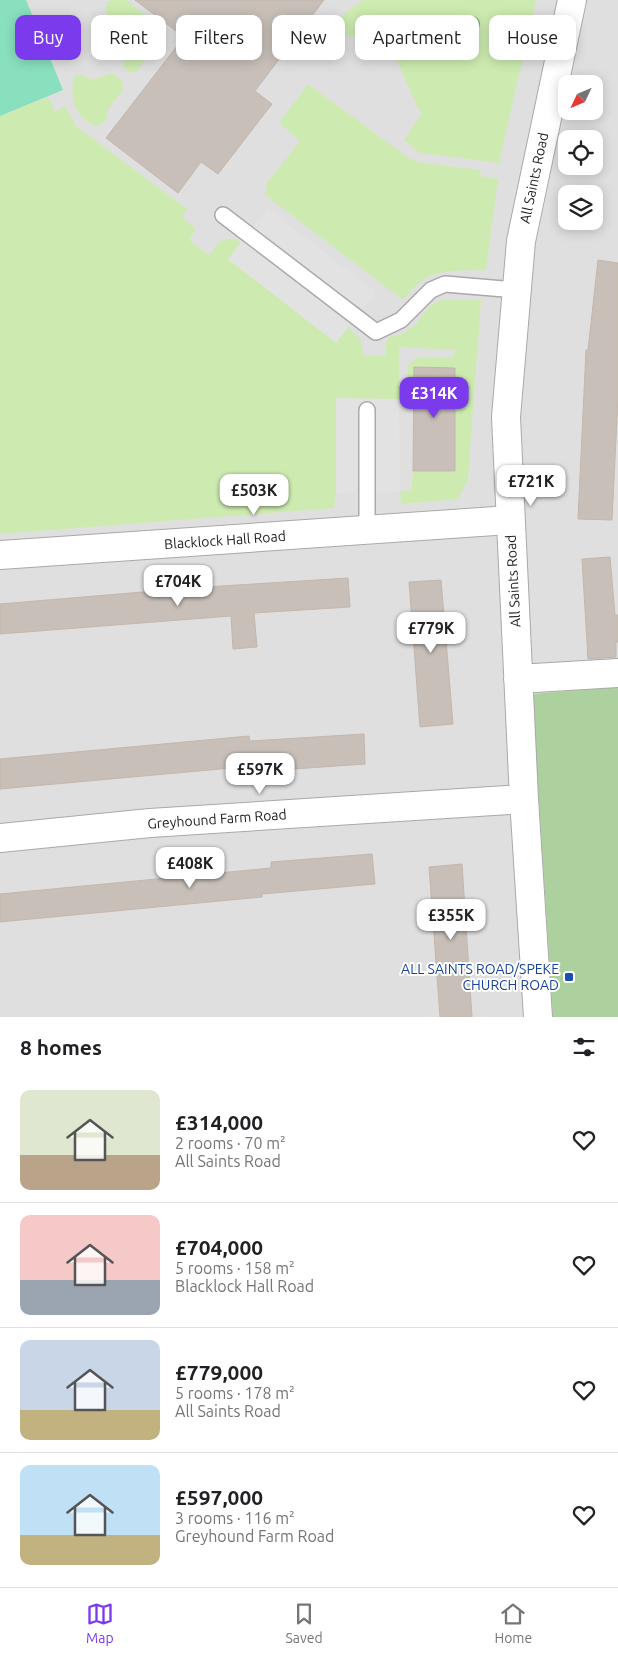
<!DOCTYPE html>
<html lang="en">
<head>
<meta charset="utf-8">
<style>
	body { margin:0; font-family:Ubuntu,sans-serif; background:#f6f6f6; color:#202124; height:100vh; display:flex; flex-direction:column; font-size:19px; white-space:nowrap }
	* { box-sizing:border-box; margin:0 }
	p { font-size:16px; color:#757577 }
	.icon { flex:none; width:28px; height:28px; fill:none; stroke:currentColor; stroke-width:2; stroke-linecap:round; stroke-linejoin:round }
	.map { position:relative; height:1017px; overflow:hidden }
	.side { display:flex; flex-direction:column; background:#fff; flex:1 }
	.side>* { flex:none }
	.hud { position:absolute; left:15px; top:15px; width:589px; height:45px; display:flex; gap:10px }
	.needle { width:32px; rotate:226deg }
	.buttons { position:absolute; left:558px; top:75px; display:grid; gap:10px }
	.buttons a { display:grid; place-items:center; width:45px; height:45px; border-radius:10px; background:#fff; box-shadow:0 2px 12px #0003; font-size:25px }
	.price { position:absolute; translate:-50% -42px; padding:0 11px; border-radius:10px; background:#fff; color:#222; font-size:16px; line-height:32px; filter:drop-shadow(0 1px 2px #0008) }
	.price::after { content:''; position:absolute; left:50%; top:30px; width:15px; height:11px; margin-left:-8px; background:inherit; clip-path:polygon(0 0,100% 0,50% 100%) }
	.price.active { background:#7c3aed; color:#fff }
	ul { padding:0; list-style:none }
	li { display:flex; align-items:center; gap:15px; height:125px; padding:0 20px }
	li+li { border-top:1px solid #e0e0e0 }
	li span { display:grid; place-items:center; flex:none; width:140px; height:100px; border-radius:10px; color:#555 }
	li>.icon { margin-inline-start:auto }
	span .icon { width:60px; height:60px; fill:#fffc; stroke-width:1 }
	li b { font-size:21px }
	h2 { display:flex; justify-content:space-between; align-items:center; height:60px; padding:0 20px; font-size:21px }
	.tag { padding:0 18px; border-radius:10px; background:#fff; box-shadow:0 2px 12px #0003; font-size:18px; line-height:45px }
	.tag.active { background:#7c3aed; color:#fff }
	.dock { display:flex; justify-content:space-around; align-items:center; height:70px; border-top:1px solid #e0e0e0; background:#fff; font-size:14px; color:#757577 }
	.dock a { display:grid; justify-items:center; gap:2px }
	.dock .active { color:#7c3aed }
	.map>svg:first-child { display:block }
	.residential { fill:#e0dfdf; fill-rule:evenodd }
	.grass { fill:#cdebb0 }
	.forest { fill:#add19e }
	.pitch { fill:#88e0be }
	.parking { fill:#e2e2e2 }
	.building { fill:#c7bfb8; stroke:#c4b6ab }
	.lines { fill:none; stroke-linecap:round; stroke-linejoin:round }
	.lane-casing { stroke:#a9a9a9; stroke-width:18 }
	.street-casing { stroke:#a9a9a9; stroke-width:30 }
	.lane { stroke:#fff; stroke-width:15 }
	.street { stroke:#fff; stroke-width:28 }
	.tree { fill:#74b475 }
	.transit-dot { fill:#1a4fb4; stroke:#fff; stroke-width:2 }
	.labels { text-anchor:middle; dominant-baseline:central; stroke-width:4; stroke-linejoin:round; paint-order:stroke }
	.street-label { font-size:14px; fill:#222; stroke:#fff }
	.transit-label { font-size:14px; fill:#164399; stroke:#fff; text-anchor:end }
</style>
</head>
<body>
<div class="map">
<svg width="618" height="1017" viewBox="0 0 618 1017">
	<rect width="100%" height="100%" fill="#f2efe9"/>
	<!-- residential -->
	<path class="residential" d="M0 0H618V1017H0ZM566 84H594V111H566ZM566 139H594V166H566ZM566 194H594V221H566Z"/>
	<!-- grass -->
	<path class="grass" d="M111 0H126L153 21 159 28 161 38 137 71 130 73 124 67C125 54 125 40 117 29 113 21 108 17 105 8L107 3Z
		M363 0H536L499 163 420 153 404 140 421 114 395 57 373 39 343 35 335 27C340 15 352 8 363 0Z
		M112 73 123 82 122 91 108 109 106 121 96 126C75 119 68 94 75 75H82L93 80Z
		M308 84 410 159 423 163 481 170 480 176 498 179 486 270C465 271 437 268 420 282 413 287 408 294 403 300L264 194 268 188 265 185 300 141 279 123Z
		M48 97 55 112 65 106 76 126 187 209 182 217 196 229 189 240 209 255C221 240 222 234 241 242L228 259 336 342 348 327 360 339 364 356H386V343L389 337 404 333 416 324 428 308 440 300H481L468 479 458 499 401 504 400 492 411 490 413 471V379L408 378V365L416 358 453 357 455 350 399 347V399H336V493L334 508 0 534V116Z"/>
	<!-- forest -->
	<path class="forest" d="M618 687V1017H553L532 694Z"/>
	<!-- pitch -->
	<path class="pitch" d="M0 0H26L63 90 0 116Z"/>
	<!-- parking -->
	<path class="parking" d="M267 208 376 292 336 343 228 259Z
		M336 398 399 399 400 492 336 493Z"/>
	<!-- building -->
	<path class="building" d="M135 0H324L255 91 272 104 218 174 201 162 178 193 106 138 184 37Z
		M598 260 618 263V398L612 520 578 519 586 350H588Z
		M414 367 455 368V471H413Z
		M610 557 615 615H618V642H616V657L588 659 582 559Z
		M348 578 350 607 254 613 257 647 233 649 231 616 0 634V604L190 588Z
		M441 580 453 724 420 727 409 582Z
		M364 734 365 764 265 771V765L0 789V759L249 736 250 741Z
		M372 854 375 884 262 894V897L0 922V894L271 868V862Z
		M462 864 472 1017H440L429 867Z"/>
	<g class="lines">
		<!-- lane casing -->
		<g class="lane-casing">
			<path id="lane" d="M223 215 376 332 401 320 431 290 445 284 517 290
				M367 410V530"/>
		</g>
		<!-- street casing -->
		<g class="street-casing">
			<path id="street" d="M0 555 510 520
				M518 679 618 673
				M0 838 150 823 524 799
				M538 1017 524 799 506 417 521 241 572 0"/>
		</g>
		<!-- lane -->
		<use href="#lane" class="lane"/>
		<!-- street -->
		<use href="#street" class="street"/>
	</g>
	<!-- trees -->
	<circle class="tree" cx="472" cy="24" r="8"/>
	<!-- markers -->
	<rect class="transit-dot" x="564" y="972" width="10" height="10" rx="2.5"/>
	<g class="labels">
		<!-- street labels -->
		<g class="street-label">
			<text transform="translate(534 178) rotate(-78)">All Saints Road</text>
			<text transform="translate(225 540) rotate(-4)">Blacklock Hall Road</text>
			<text transform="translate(513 581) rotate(-93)">All Saints Road</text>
			<text transform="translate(217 819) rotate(-4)">Greyhound Farm Road</text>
		</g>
		<!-- transit labels -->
		<g class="transit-label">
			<text x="559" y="969">ALL SAINTS ROAD/SPEKE<tspan x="559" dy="16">CHURCH ROAD</tspan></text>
		</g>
	</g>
</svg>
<div class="buttons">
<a><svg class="needle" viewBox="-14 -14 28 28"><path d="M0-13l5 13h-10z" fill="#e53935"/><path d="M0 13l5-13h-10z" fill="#757577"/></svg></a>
<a><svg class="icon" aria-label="locate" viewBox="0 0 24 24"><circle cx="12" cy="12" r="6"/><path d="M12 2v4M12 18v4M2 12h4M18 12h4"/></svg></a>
<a><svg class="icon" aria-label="layers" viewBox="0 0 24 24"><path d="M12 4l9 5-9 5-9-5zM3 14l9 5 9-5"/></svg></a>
</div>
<b class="price active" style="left:434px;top:419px">£314K</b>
<b class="price" style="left:531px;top:507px">£721K</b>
<b class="price" style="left:254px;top:516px">£503K</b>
<b class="price" style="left:178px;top:607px">£704K</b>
<b class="price" style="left:431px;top:654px">£779K</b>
<b class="price" style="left:260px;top:795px">£597K</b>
<b class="price" style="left:190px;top:889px">£408K</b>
<b class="price" style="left:451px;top:941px">£355K</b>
<div class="hud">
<a class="tag active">Buy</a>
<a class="tag">Rent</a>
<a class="tag">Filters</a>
<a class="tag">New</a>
<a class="tag">Apartment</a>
<a class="tag">House</a>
</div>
</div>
<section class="side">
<h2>8 homes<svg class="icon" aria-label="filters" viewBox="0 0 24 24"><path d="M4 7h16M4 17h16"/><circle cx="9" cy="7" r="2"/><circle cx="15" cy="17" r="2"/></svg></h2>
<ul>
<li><span style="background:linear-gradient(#dfe7d0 65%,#b9a48a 0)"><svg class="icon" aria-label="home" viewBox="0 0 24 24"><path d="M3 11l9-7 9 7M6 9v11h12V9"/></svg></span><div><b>£314,000</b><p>2 rooms · 70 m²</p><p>All Saints Road</p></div><svg class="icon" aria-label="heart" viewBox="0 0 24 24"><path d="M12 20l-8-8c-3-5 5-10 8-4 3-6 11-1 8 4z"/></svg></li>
<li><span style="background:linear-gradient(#f6c9c9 65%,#9aa5b1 0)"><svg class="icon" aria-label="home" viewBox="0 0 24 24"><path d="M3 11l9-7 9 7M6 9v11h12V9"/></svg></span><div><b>£704,000</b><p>5 rooms · 158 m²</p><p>Blacklock Hall Road</p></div><svg class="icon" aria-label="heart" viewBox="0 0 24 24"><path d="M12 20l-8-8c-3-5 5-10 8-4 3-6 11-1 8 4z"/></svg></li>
<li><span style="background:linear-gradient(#c9d6e8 70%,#c2b280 0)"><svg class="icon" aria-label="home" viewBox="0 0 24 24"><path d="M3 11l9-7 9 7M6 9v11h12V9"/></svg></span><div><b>£779,000</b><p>5 rooms · 178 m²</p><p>All Saints Road</p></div><svg class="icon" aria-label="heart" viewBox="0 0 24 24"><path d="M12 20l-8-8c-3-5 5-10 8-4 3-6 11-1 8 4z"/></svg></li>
<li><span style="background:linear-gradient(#bfe0f5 70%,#c2b280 0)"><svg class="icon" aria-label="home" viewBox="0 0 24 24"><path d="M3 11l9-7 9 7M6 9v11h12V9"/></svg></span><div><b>£597,000</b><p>3 rooms · 116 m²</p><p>Greyhound Farm Road</p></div><svg class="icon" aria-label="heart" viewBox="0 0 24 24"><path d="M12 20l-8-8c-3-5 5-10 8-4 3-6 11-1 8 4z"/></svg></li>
</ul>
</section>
<nav class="dock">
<a class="active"><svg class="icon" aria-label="map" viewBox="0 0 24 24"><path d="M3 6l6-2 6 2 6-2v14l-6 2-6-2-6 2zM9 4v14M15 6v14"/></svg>Map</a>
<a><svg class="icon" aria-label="saved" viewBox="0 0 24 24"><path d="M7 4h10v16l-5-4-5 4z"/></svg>Saved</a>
<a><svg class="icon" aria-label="home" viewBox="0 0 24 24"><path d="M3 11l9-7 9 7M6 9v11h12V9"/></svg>Home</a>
</nav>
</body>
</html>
